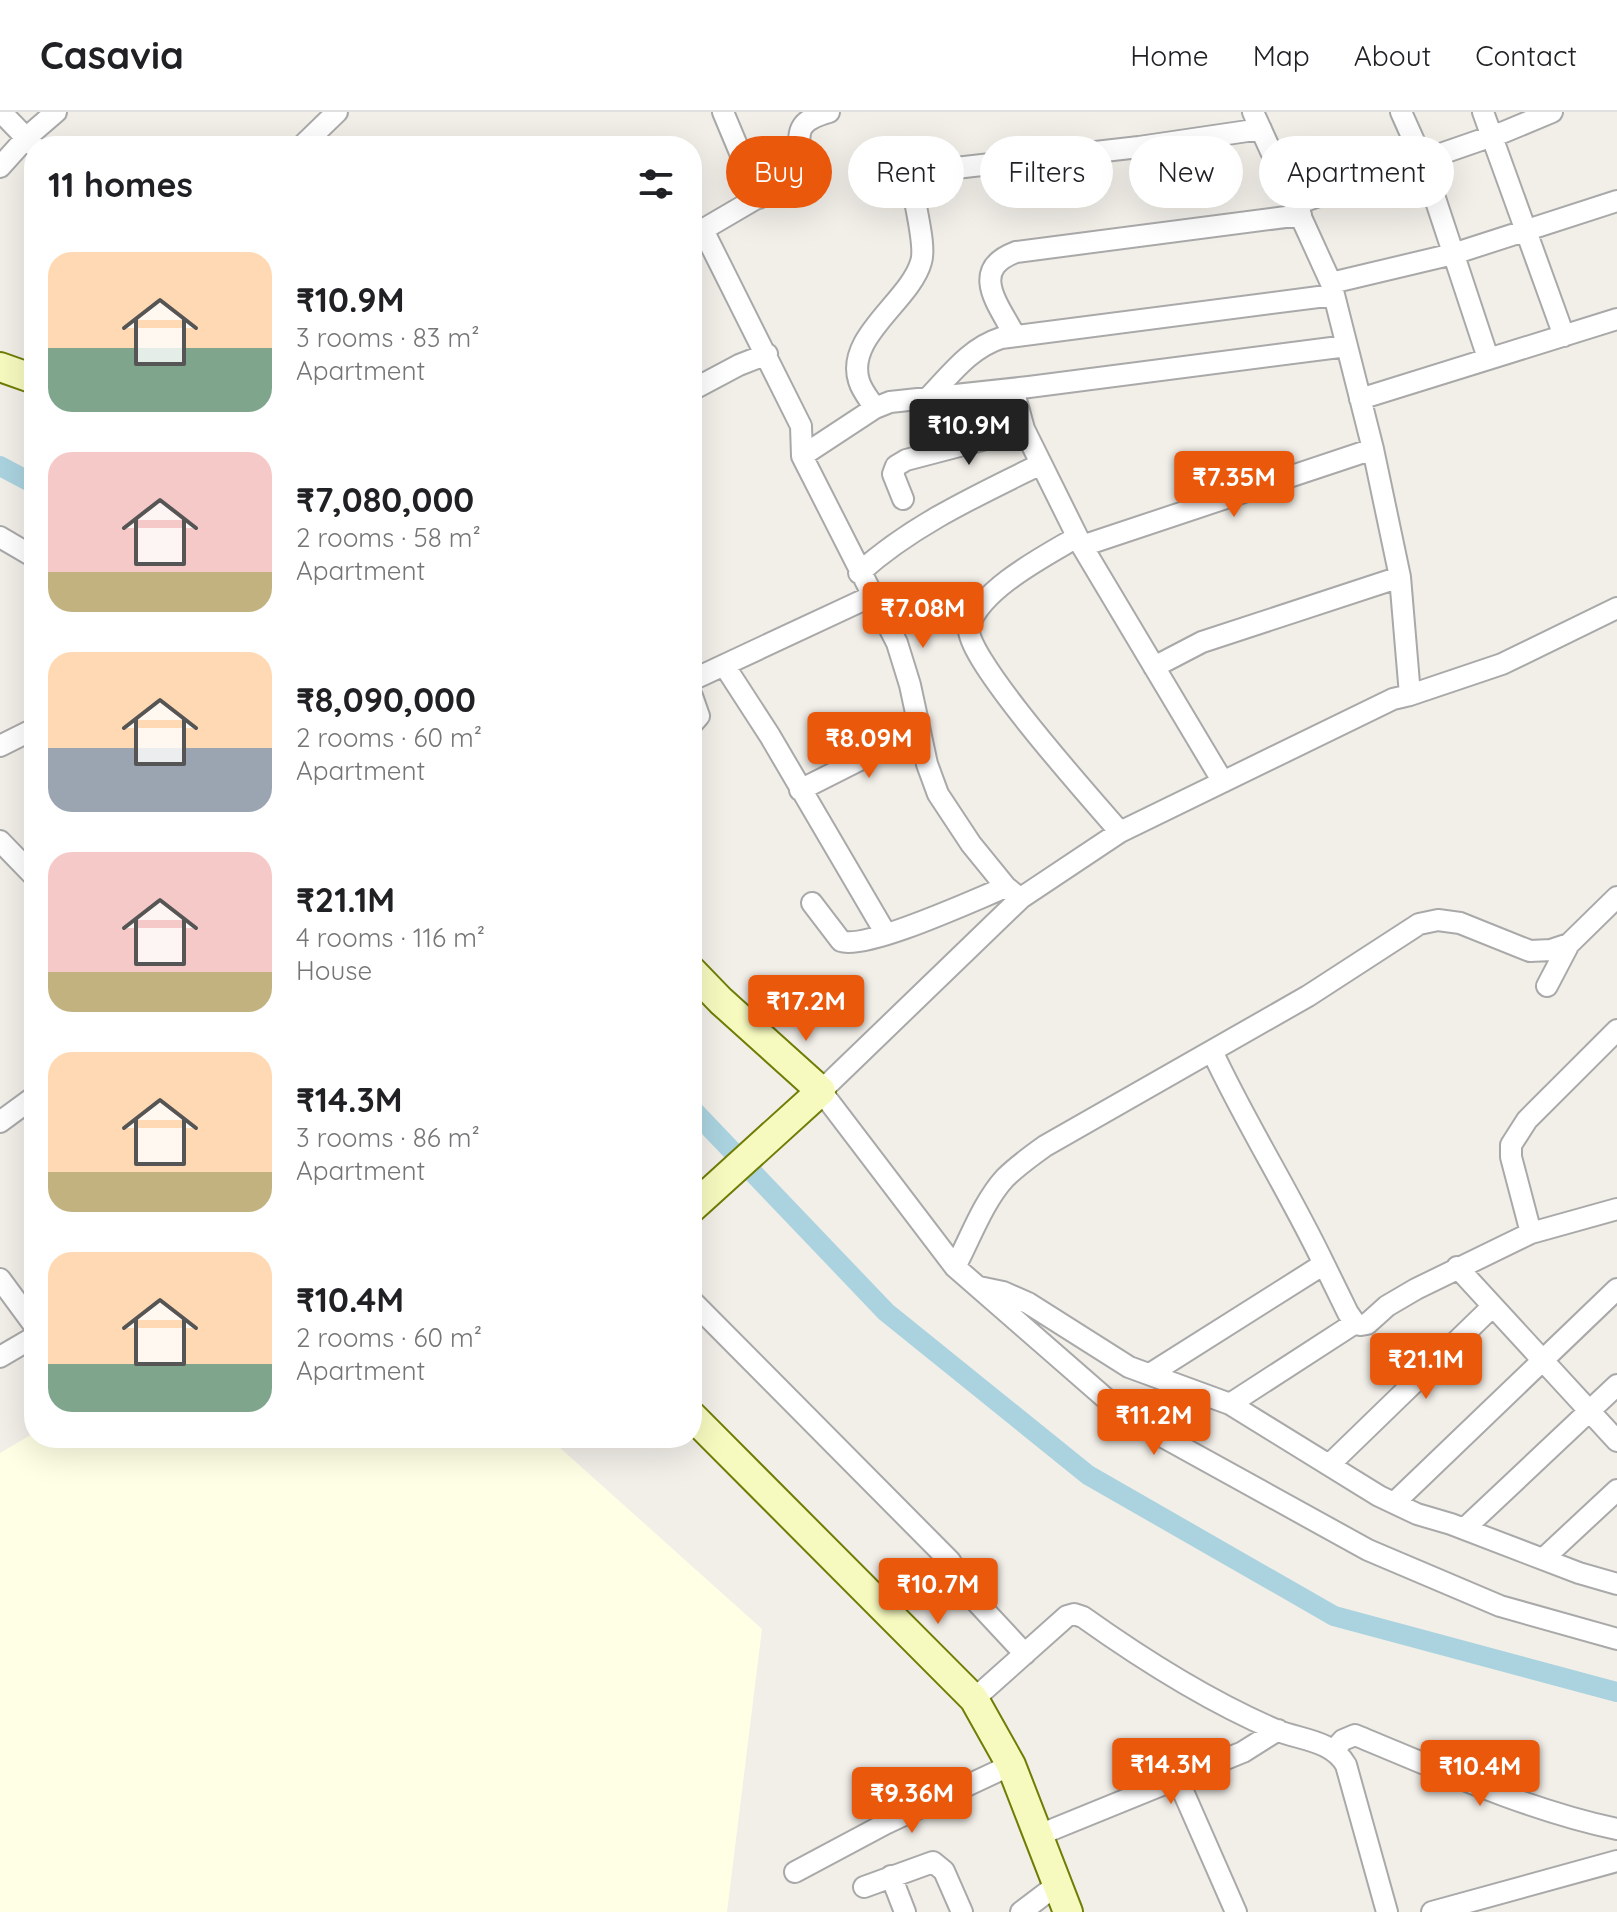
<!DOCTYPE html>
<html lang="en">
<head>
<meta charset="utf-8">
<style>
	body { margin:0; font-family:Quicksand,sans-serif; background:#f6f6f6; color:#202124; height:100vh; display:flex; flex-direction:column; font-size:30px; white-space:nowrap }
	* { box-sizing:border-box; margin:0 }
	p { font-size:26px; color:#757577 }
	.icon { flex:none; width:44px; height:44px; fill:none; stroke:currentColor; stroke-width:2; stroke-linecap:round; stroke-linejoin:round }
	.map { position:relative; flex:1; overflow:hidden }
	.drawer { position:absolute; left:24px; top:24px; width:678px; height:1312px; display:flex; flex-direction:column; background:#fff; border-radius:32px; box-shadow:0 8px 32px #0002 }
	.drawer>* { flex:none }
	.hud { position:absolute; left:726px; top:24px; width:760px; height:72px; display:flex; gap:16px }
	.price { position:absolute; translate:-50% -68px; padding:0 18px; border-radius:8px; background:#ea580c; color:#fff; font-size:26px; line-height:52px; filter:drop-shadow(0 2px 4px #0008) }
	.price::after { content:''; position:absolute; left:50%; top:48px; width:24px; height:18px; margin-left:-12px; background:inherit; clip-path:polygon(0 0,100% 0,50% 100%) }
	.price.active { background:#222; color:#fff }
	ul { padding:0; list-style:none }
	li { display:flex; align-items:center; gap:24px; height:200px; padding:0 24px }
	li span { display:grid; place-items:center; flex:none; width:224px; height:160px; border-radius:24px; color:#555 }
	li>.icon { margin-inline-start:auto }
	span .icon { width:96px; height:96px; fill:#fffc; stroke-width:1 }
	li b { font-size:34px }
	h2 { display:flex; justify-content:space-between; align-items:center; height:96px; padding:0 24px; font-size:34px }
	.tag { padding:0 28px; border-radius:36px; background:#fff; box-shadow:0 8px 32px #0002; font-size:28px; line-height:72px }
	.tag.active { background:#ea580c; color:#fff }
	header { display:flex; align-items:center; gap:48px; box-sizing:border-box; height:112px; padding:0 40px; background:#fff; border-bottom:2px solid #e0e0e0 }
	header strong { font-size:38px }
	nav { display:flex; gap:44px; margin-inline-start:auto; font-size:28px }
	.map>svg:first-child { display:block }
	.education { fill:#ffffe5 }
	.lines { fill:none; stroke-linecap:round; stroke-linejoin:round }
	.canal { stroke:#aad3df; stroke-width:20 }
	.street-casing { stroke:#a9a9a9; stroke-width:24 }
	.secondary-casing { stroke:#707d05; stroke-width:32 }
	.street { stroke:#fff; stroke-width:20 }
	.secondary { stroke:#f7fabf; stroke-width:28 }
</style>
</head>
<body>
<header>
<strong>Casavia</strong>
<nav><a>Home</a><a>Map</a><a>About</a><a>Contact</a></nav>
</header>
<div class="map">
<svg width="1617" height="1800" viewBox="0 0 1617 1800">
	<rect width="100%" height="100%" fill="#f2efe9"/>
	<!-- education -->
	<path class="education" d="M34 1321V1326H549L762 1517 727 1800H0V1341Z"/>
	<g class="lines">
		<!-- canal -->
		<path class="canal" d="M0 354 34 372
			M692 997 886 1200 1088 1363 1334 1504 1617 1580"/>
		<!-- street casing -->
		<g class="street-casing">
			<path id="street" d="M1 0 34 34
				M723 0 759 86
				M1253 0 1331 171 1373 337 1400 465 1410 583 1393 587 1120 720 1021 786 821 979 955 1155 1127 1305 1368 1438 1500 1494 1617 1527
				M1401 0 1422 47 1488 246
				M1483 0 1564 224
				M302 34 337 0
				M0 55 27 25 56 0
				M1296 92 1504 20 1552 0
				M703 118 801 314 802 344 897 531 910 573 927 652 938 682 971 732 1006 775
				M692 124 793 65 802 54C798 22 793 10 829 0
				M1331 171 1453 142 1617 89
				M1015 224C999 193 968 158 1016 140L1301 103
				M1013 277 1024 317 1082 434 1223 670
				M692 278 739 253 767 242
				M929 285C951 262 970 236 1001 226L1334 183
				M1360 287 1617 207
				M875 296C869 287 862 279 859 269 845 225 910 189 921 150 926 135 916 99 914 82 922 67 932 63 947 57L1139 35 1261 17
				M802 344 875 296 890 290 1029 275 1347 234
				M903 387 893 362 896 354 906 348 1024 317
				M0 425 34 445
				M1077 425C1045 444 982 476 969 514 960 541 1096 692 1120 720
				M1082 434 1373 337
				M859 461C912 413 978 383 1041 352
				M724 553 770 624 886 822
				M1154 555 1202 530 1400 465
				M692 568 872 484
				M1410 583 1502 552 1617 496
				M692 584 699 604 692 612
				M0 634 34 617
				M800 678 919 618
				M0 729 34 764
				M812 791 841 829C867 838 976 787 1006 775L1016 783
				M1547 874 1569 832 1617 785
				M1212 939C1246 1012 1289 1079 1324 1152
				M0 1010 34 985
				M1531 1121 1511 1045V1033L1527 1008 1617 918
				M955 1155C970 1127 983 1090 1005 1066 1017 1054 1031 1044 1045 1034L1308 884 1419 812 1438 808 1460 811 1530 839 1551 838 1569 832
				M1457 1155 1617 1329
				M0 1167 34 1213
				M979 1175 1003 1180 1028 1191 1129 1255 1230 1292 1379 1384 1417 1402 1451 1412 1579 1461 1617 1472
				M692 1189 950 1449 971 1484 1025 1542
				M0 1245 34 1225
				M1150 1262 1324 1152 1348 1201 1355 1211 1361 1213 1367 1212 1387 1194 1416 1177 1531 1121 1617 1097
				M1230 1292 1355 1211
				M1329 1353 1493 1194
				M1394 1391 1617 1177
				M1464 1417 1617 1273
				M1543 1447 1617 1378
				M974 1587 1067 1504 1074 1502 1083 1505C1142 1547 1208 1589 1276 1618 1300 1628 1332 1628 1346 1653L1387 1800
				M1334 1638 1343 1628 1355 1623C1440 1658 1527 1698 1617 1717
				M1178 1668 1236 1800
				M1039 1723 1243 1640 1278 1618
				M795 1760 885 1712 1011 1653
				M891 1764 905 1800
				M864 1775 933 1750 944 1759 962 1800
				M1021 1800 1058 1772
				M1432 1800 1617 1749"/>
		</g>
		<!-- secondary casing -->
		<g class="secondary-casing">
			<path id="secondary" d="M0 255 34 267
				M692 859 721 889 821 979 692 1096
				M692 1304 974 1587 1011 1653 1068 1800"/>
		</g>
		<!-- street -->
		<use href="#street" class="street"/>
		<!-- secondary -->
		<use href="#secondary" class="secondary"/>
	</g>
</svg>
<b class="price active" style="left:969px;top:355px">₹10.9M</b>
<b class="price" style="left:1234px;top:407px">₹7.35M</b>
<b class="price" style="left:923px;top:538px">₹7.08M</b>
<b class="price" style="left:869px;top:668px">₹8.09M</b>
<b class="price" style="left:806px;top:931px">₹17.2M</b>
<b class="price" style="left:1426px;top:1289px">₹21.1M</b>
<b class="price" style="left:1154px;top:1345px">₹11.2M</b>
<b class="price" style="left:938px;top:1514px">₹10.7M</b>
<b class="price" style="left:1171px;top:1694px">₹14.3M</b>
<b class="price" style="left:1480px;top:1696px">₹10.4M</b>
<b class="price" style="left:912px;top:1723px">₹9.36M</b>
<div class="hud">
<a class="tag active">Buy</a>
<a class="tag">Rent</a>
<a class="tag">Filters</a>
<a class="tag">New</a>
<a class="tag">Apartment</a>
</div>
<section class="drawer">
<h2>11 homes<svg class="icon" aria-label="filters" viewBox="0 0 24 24"><path d="M4 7h16M4 17h16"/><circle cx="9" cy="7" r="2"/><circle cx="15" cy="17" r="2"/></svg></h2>
<ul>
<li><span style="background:linear-gradient(#ffd9b3 60%,#7fa58c 0)"><svg class="icon" aria-label="home" viewBox="0 0 24 24"><path d="M3 11l9-7 9 7M6 9v11h12V9"/></svg></span><div><b>₹10.9M</b><p>3 rooms · 83 m²</p><p>Apartment</p></div></li>
<li><span style="background:linear-gradient(#f6c9c9 75%,#c2b280 0)"><svg class="icon" aria-label="home" viewBox="0 0 24 24"><path d="M3 11l9-7 9 7M6 9v11h12V9"/></svg></span><div><b>₹7,080,000</b><p>2 rooms · 58 m²</p><p>Apartment</p></div></li>
<li><span style="background:linear-gradient(#ffd9b3 60%,#9aa5b1 0)"><svg class="icon" aria-label="home" viewBox="0 0 24 24"><path d="M3 11l9-7 9 7M6 9v11h12V9"/></svg></span><div><b>₹8,090,000</b><p>2 rooms · 60 m²</p><p>Apartment</p></div></li>
<li><span style="background:linear-gradient(#f6c9c9 75%,#c2b280 0)"><svg class="icon" aria-label="home" viewBox="0 0 24 24"><path d="M3 11l9-7 9 7M6 9v11h12V9"/></svg></span><div><b>₹21.1M</b><p>4 rooms · 116 m²</p><p>House</p></div></li>
<li><span style="background:linear-gradient(#ffd9b3 75%,#c2b280 0)"><svg class="icon" aria-label="home" viewBox="0 0 24 24"><path d="M3 11l9-7 9 7M6 9v11h12V9"/></svg></span><div><b>₹14.3M</b><p>3 rooms · 86 m²</p><p>Apartment</p></div></li>
<li><span style="background:linear-gradient(#ffd9b3 70%,#7fa58c 0)"><svg class="icon" aria-label="home" viewBox="0 0 24 24"><path d="M3 11l9-7 9 7M6 9v11h12V9"/></svg></span><div><b>₹10.4M</b><p>2 rooms · 60 m²</p><p>Apartment</p></div></li>
</ul>
</section>
</div>
</body>
</html>
